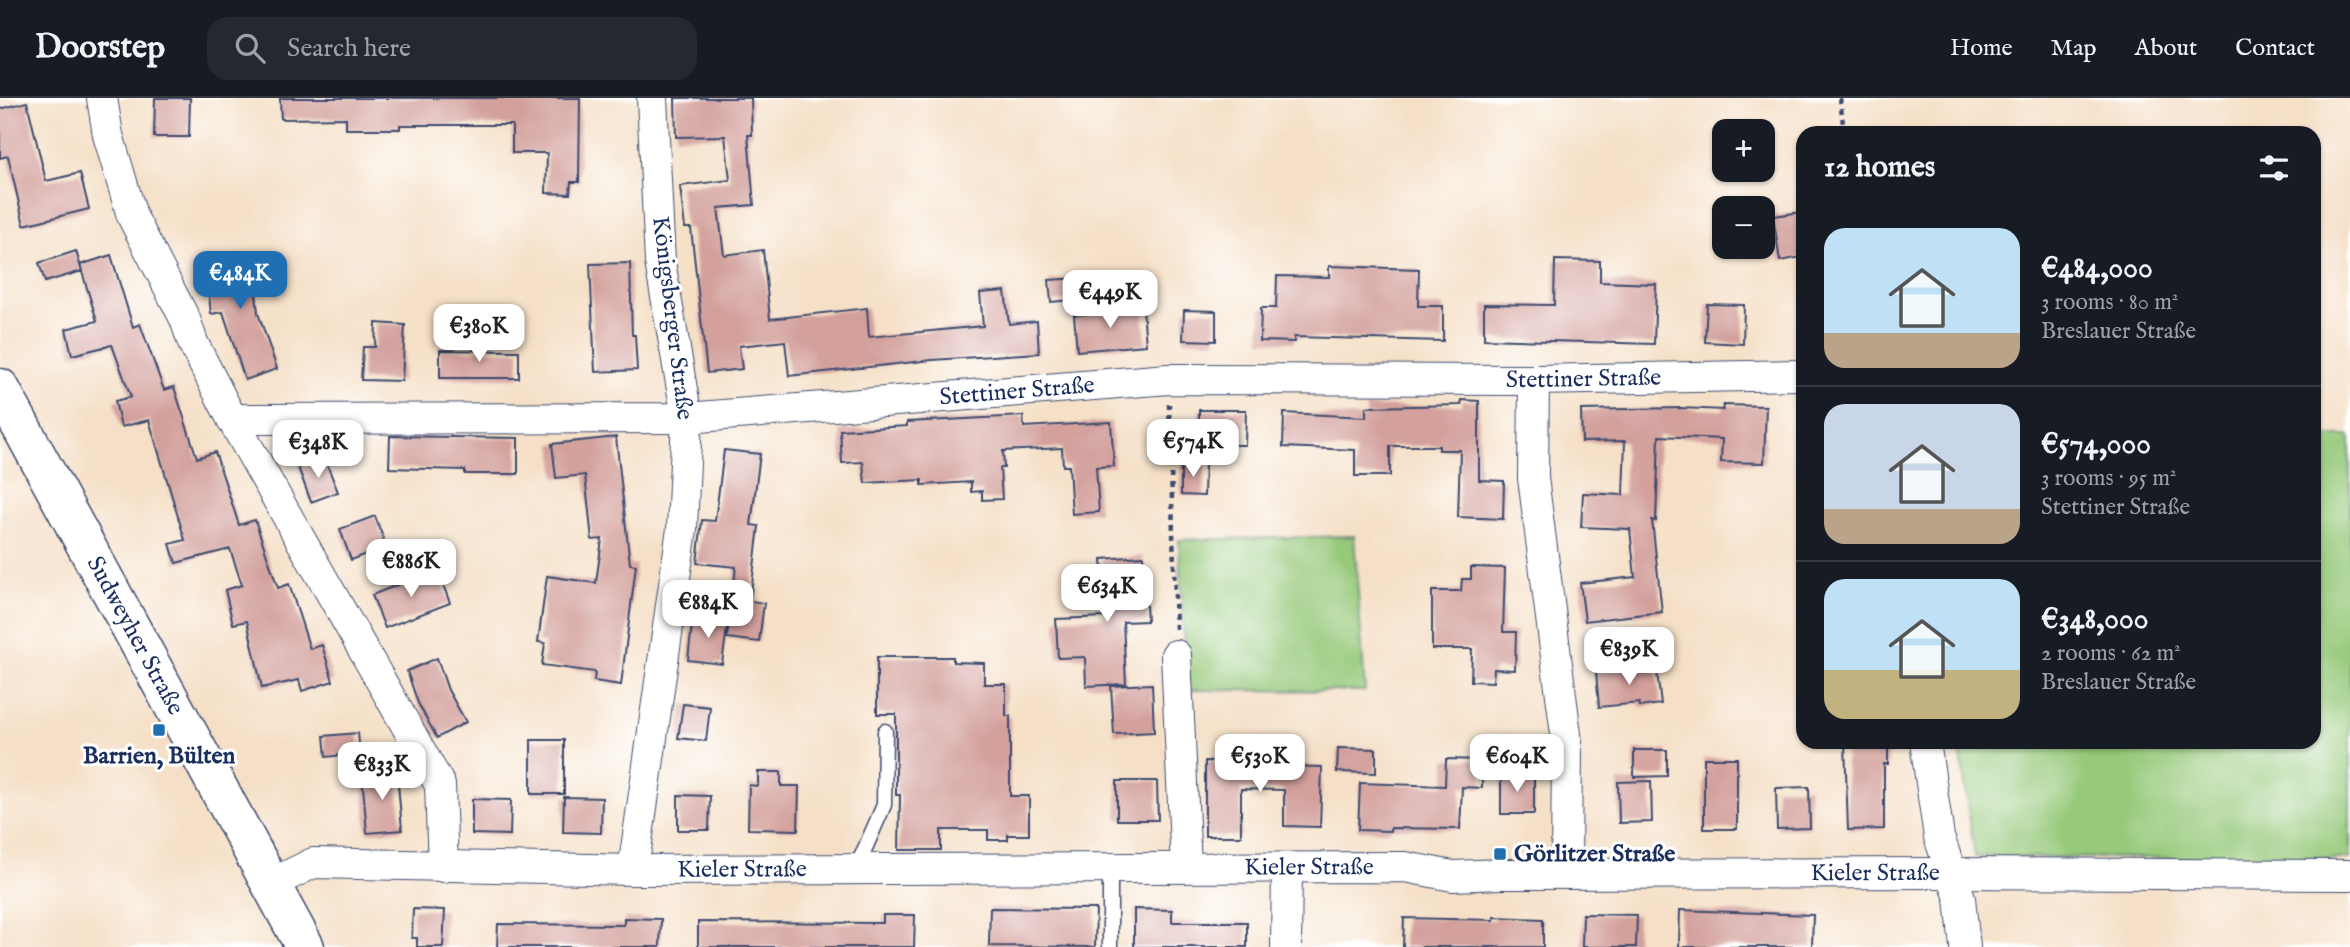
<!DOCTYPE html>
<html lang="en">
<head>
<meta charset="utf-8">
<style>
	body { margin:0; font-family:"IM FELL English",serif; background:#242831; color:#f1f3f6; height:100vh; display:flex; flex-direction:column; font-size:26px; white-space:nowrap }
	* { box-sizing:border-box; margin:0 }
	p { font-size:23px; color:#9ea1a6 }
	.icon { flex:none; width:38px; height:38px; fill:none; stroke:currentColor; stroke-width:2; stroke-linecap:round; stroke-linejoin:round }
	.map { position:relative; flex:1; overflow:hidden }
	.drawer { position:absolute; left:1796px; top:28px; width:525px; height:623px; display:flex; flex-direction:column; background:#171b24; border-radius:21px; box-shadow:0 2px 5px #0004 }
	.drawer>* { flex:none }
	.controls { position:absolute; left:1712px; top:21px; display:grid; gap:14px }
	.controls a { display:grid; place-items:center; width:63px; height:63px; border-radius:14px; background:#171b24; box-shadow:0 2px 5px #0004; font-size:35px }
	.price { position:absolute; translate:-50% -60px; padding:0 16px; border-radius:14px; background:#fff; color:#222; font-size:23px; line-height:46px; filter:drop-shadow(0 2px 4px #0008) }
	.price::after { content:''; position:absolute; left:50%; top:42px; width:21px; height:16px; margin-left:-10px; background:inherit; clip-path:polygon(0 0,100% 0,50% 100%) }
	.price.on { background:#1f6fb2; color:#fff }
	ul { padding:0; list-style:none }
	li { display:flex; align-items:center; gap:21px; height:175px; padding:0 28px }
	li+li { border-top:2px solid #363941 }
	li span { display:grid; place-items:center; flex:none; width:196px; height:140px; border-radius:21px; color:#555 }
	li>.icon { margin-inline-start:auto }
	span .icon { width:84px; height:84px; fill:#fffc; stroke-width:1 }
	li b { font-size:30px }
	h2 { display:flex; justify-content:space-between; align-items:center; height:84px; padding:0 28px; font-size:30px }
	header { display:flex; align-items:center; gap:42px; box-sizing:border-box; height:98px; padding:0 35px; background:#171b24; border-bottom:2px solid #363941 }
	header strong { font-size:33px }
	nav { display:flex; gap:38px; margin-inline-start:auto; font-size:24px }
	.search { width:490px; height:63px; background:#242831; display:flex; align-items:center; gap:18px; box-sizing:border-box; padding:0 24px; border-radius:21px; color:#9ea1a6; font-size:26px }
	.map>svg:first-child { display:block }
	.green { fill:#96c97a; stroke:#587c6c; stroke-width:2 }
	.building { fill:#d3a09c }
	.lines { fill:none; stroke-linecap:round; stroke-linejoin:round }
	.lane-casing { stroke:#3c4a6e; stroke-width:17 }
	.street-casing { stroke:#3c4a6e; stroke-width:32 }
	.secondary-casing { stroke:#3c4a6e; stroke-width:41 }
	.path { stroke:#3c4a6e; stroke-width:4.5; stroke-dasharray:5 5; stroke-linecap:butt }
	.lane { stroke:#fff; stroke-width:14 }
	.street { stroke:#fff; stroke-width:30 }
	.secondary { stroke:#fff; stroke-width:38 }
	.poi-dot { fill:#1f6fb2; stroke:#fff; stroke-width:2.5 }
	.labels { text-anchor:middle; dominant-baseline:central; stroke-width:6; stroke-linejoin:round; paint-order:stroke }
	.street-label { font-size:24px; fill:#1b2f5e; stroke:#fff }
	.poi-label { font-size:24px; font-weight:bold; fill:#1b2f5e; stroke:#fff }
</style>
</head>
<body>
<header>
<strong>Doorstep</strong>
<div class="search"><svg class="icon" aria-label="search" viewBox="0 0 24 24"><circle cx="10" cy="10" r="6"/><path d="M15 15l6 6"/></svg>Search here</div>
<nav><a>Home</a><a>Map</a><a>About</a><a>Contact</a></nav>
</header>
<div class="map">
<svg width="2350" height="849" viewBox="0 0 2350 849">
	<rect width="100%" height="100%" fill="#fff"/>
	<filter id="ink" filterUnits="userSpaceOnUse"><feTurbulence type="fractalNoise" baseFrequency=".0143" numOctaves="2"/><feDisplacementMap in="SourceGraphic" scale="14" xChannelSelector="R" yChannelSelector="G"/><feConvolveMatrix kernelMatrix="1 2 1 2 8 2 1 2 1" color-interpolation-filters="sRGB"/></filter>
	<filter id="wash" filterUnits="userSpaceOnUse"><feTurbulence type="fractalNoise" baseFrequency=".00686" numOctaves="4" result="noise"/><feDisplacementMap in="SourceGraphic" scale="28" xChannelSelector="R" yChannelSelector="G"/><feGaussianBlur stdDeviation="1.57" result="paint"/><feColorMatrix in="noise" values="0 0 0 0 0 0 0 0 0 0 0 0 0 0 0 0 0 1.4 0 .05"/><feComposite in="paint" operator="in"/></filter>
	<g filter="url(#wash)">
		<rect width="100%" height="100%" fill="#f5e0c7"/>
		<!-- green -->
		<path class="green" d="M2314 338H2350V761L1975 759 1959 644H2314Z
			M1354 438 1365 593 1186 592 1179 442Z"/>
		<g id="blocks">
			<!-- building -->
			<path class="building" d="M155 0H190L189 39H154Z
				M280 0H580L579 84H571L570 96 546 95 547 55H512V27H400V31H346V20L281 21Z
				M675 0H751L752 37H748L754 107 718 110 724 157 763 152 770 221 867 210 869 239 983 228 980 195 1005 193 1009 226 1037 223 1039 255 932 262 789 278 785 243 739 248 742 271 707 275 691 130H685L680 88 730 82 725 38 676 39Z
				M27 4 46 83 80 75 89 111 24 127 8 58 0 60V11Z
				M1802 114V159L1780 163 1773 118Z
				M76 153 82 173 45 184 39 165Z
				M252 156 258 215 277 271 245 282 223 214 211 216 205 161Z
				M111 157 133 229 140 226 164 292 174 289 197 360 215 354 239 427 255 422 278 490 289 486 310 551 322 547 333 583 302 593 299 582 262 590 247 523 233 526 225 492 242 487 230 451 176 465 170 446 185 442 149 322 121 329 115 303 131 299 112 247 72 257 66 231 97 223 80 167Z
				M1555 162 1600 163V184L1656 186 1654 246 1484 241V206L1554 207Z
				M630 165 632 237H635L637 272 595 274 590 166Z
				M1329 168 1419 171 1418 208H1443V243L1294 239V244L1260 243 1261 210H1276L1277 178 1329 179Z
				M1081 180 1083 201 1051 204 1049 182Z
				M1707 206 1744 207 1743 246 1705 244Z
				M1143 211 1146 247 1077 253 1074 217Z
				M1184 212 1216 213V243L1183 242Z
				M376 225 405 227 402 283 361 282 363 249H375Z
				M440 252 519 253V280H440Z
				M1462 302 1479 303V382L1504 383 1503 421 1458 419 1460 352H1439V348H1390V378H1355V352L1283 349 1284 315 1366 319V309L1461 307Z
				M1723 307 1766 308 1764 365 1721 364 1722 341 1659 338 1656 423 1652 422 1662 514 1585 523 1580 485 1635 479 1630 431 1581 429 1583 395 1623 397 1625 343 1582 344 1581 312 1681 310 1723 312Z
				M1199 312H1246L1245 347H1199Z
				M1023 318 1024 329 1111 324 1114 368 1096 369 1099 414 1072 416 1069 368H1063L1062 350 1003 353 1004 370H1000L1002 401 982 402V393L971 394V384L922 387V382L865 385 863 364 842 365 840 332 907 328V324Z
				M390 338 518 340V376H465V372L389 370Z
				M616 339 630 466 636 467 621 587 594 583 595 574 542 567 545 545 538 544 547 478 596 485 602 441 592 442 585 377 556 380 552 346Z
				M724 352 760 356 751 427 759 428 750 503 764 505 759 544 727 540 736 469 697 465 702 422 715 423Z
				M324 359 338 394 311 404 298 369Z
				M1181 364H1205L1204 398 1181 397Z
				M375 418 386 448 351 462 340 431Z
				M1143 458 1147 523 1123 524 1126 586 1086 588 1085 559 1058 560 1056 521 1106 519 1102 461Z
				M1471 469 1505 470 1503 534H1516L1515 572 1494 571 1493 584 1471 583 1472 551H1432V493H1461L1462 481H1471Z
				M437 471 450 505 385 530 372 497Z
				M693 518 728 522 722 566 688 562Z
				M877 559H953V564L984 565V586H1006V618H1010V698H1029V737H1008V742H988V732H941V752H899L900 697H896V616H877Z
				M437 560 448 592 466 624 437 640 418 605 407 573Z
				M1656 567 1661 606 1640 609 1639 605 1599 609 1596 574Z
				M1152 586 1154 634 1114 636 1111 588Z
				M683 606 710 609 706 643 678 640Z
				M358 635 360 655 326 659 324 638Z
				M531 642H564V696H531Z
				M1845 644H1888V666H1884V731L1848 732Z
				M1338 650 1376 651V675L1337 674Z
				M1634 652H1667V678L1634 679Z
				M1704 660H1737V731H1704Z
				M1446 661 1482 662V690L1462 689 1460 731 1391 730 1390 733 1358 732 1360 685 1445 688Z
				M1205 663 1242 664V667L1322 669 1320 729 1284 728V692L1241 691V738H1205Z
				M397 674 402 732 367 735 362 676Z
				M758 674H781V688H799L798 732 748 731 749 687 758 688Z
				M1501 676 1534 677V716H1501Z
				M1117 683H1157L1158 722H1117Z
				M1651 683 1652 724 1619 725 1618 684Z
				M1809 689 1810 730 1777 731 1776 690Z
				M678 697 710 698 709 732H678Z
				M564 699 602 700 601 735 563 734Z
				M472 701 511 702 510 737 472 736Z
				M990 810 1096 811 1095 849 989 848Z
				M413 811 445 812 443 849H417V840H412Z
				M1134 811 1172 812V824H1247V849H1134Z
				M1680 812 1813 817 1812 849H1679Z
				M1583 816 1637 817 1636 849H1582Z
				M883 817H915L914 849H698V824L883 825Z
				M1494 819 1543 821V849H1403L1404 820 1494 822Z
				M624 820 661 821 660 849H497L498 826 624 827Z"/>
		</g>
	</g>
	<g filter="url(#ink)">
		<use href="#blocks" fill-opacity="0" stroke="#3c4a6e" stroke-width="2"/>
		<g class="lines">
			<!-- lane casing -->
			<g class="lane-casing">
				<path id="lane" d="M1110 770V849
					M856 771 884 707 885 633"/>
			</g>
			<!-- street casing -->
			<g class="street-casing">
				<g id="street">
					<path d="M102 0 108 37 132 118 185 221 193 245 232 321 440 687 443 769"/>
					<path d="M1534 282 1533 380 1567 644 1566 776"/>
					<path id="s1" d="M232 321 687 320 1168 281 1534 282 1802 277"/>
					<path d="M1176 557 1186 769"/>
					<path d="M1925 644 1939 739 1960 800 1965 849"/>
					<path d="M633 772 682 431 687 320 660 164 652 0"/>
					<path id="s2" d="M271 786 313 765 633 772 1405 769 1453 778 1500 776 1951 775 2350 777"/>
					<path d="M1286 849 1287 771"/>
				</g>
			</g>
			<!-- secondary casing -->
			<g class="secondary-casing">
				<g id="secondary">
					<path id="s3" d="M0 290 305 849"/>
				</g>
			</g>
			<!-- path -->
			<path class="path" d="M1840 0 1844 35
				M1169 306 1176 532"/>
			<!-- lane -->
			<use href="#lane" class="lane"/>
			<!-- street -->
			<use href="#street" class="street"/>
			<!-- secondary -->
			<use href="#secondary" class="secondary"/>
		</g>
	</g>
	<!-- markers -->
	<g class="poi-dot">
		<rect x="152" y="625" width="14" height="14" rx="3.5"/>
		<rect x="1493" y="749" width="14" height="14" rx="3.5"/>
	</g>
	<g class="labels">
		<!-- street labels -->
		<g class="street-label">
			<text transform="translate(672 220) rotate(83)">Königsberger Straße</text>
			<text stroke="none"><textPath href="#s1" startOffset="1353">Stettiner Straße</textPath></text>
			<text stroke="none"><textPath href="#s1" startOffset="786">Stettiner Straße</textPath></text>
			<text stroke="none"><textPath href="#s3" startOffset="282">Sudweyher Straße</textPath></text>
			<text stroke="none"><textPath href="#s2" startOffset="1043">Kieler Straße</textPath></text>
			<text stroke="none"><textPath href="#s2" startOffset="476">Kieler Straße</textPath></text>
			<text stroke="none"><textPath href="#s2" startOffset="1610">Kieler Straße</textPath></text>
		</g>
		<!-- poi labels -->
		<g class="poi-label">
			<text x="159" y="658">Barrien, Bülten</text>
			<text x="1514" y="756" text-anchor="start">Görlitzer Straße</text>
		</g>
	</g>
</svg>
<div class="controls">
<a>+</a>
<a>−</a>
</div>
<b class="price on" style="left:240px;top:213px">€484K</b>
<b class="price" style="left:1110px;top:232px">€449K</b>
<b class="price" style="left:479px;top:266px">€380K</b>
<b class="price" style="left:1193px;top:381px">€574K</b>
<b class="price" style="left:318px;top:382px">€348K</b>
<b class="price" style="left:411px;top:501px">€886K</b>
<b class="price" style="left:1107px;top:526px">€634K</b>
<b class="price" style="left:708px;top:542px">€884K</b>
<b class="price" style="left:1629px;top:589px">€839K</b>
<b class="price" style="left:1260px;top:696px">€530K</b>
<b class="price" style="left:1517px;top:696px">€604K</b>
<b class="price" style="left:382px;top:704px">€833K</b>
<section class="drawer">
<h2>12 homes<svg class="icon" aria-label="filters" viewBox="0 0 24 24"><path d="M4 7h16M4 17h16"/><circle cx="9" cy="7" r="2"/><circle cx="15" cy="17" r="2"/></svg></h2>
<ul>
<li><span style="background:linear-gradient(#bfe0f5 75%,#b9a48a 0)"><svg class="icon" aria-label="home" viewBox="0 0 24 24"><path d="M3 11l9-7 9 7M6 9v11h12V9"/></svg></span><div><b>€484,000</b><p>3 rooms · 80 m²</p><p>Breslauer Straße</p></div></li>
<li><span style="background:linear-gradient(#c9d6e8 75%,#b9a48a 0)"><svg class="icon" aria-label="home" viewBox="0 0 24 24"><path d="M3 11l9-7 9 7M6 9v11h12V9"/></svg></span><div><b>€574,000</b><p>3 rooms · 95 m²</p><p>Stettiner Straße</p></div></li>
<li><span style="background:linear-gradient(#bfe0f5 65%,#c2b280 0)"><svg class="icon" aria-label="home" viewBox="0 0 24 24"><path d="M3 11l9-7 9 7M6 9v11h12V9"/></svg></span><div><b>€348,000</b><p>2 rooms · 62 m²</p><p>Breslauer Straße</p></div></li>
</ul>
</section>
</div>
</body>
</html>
